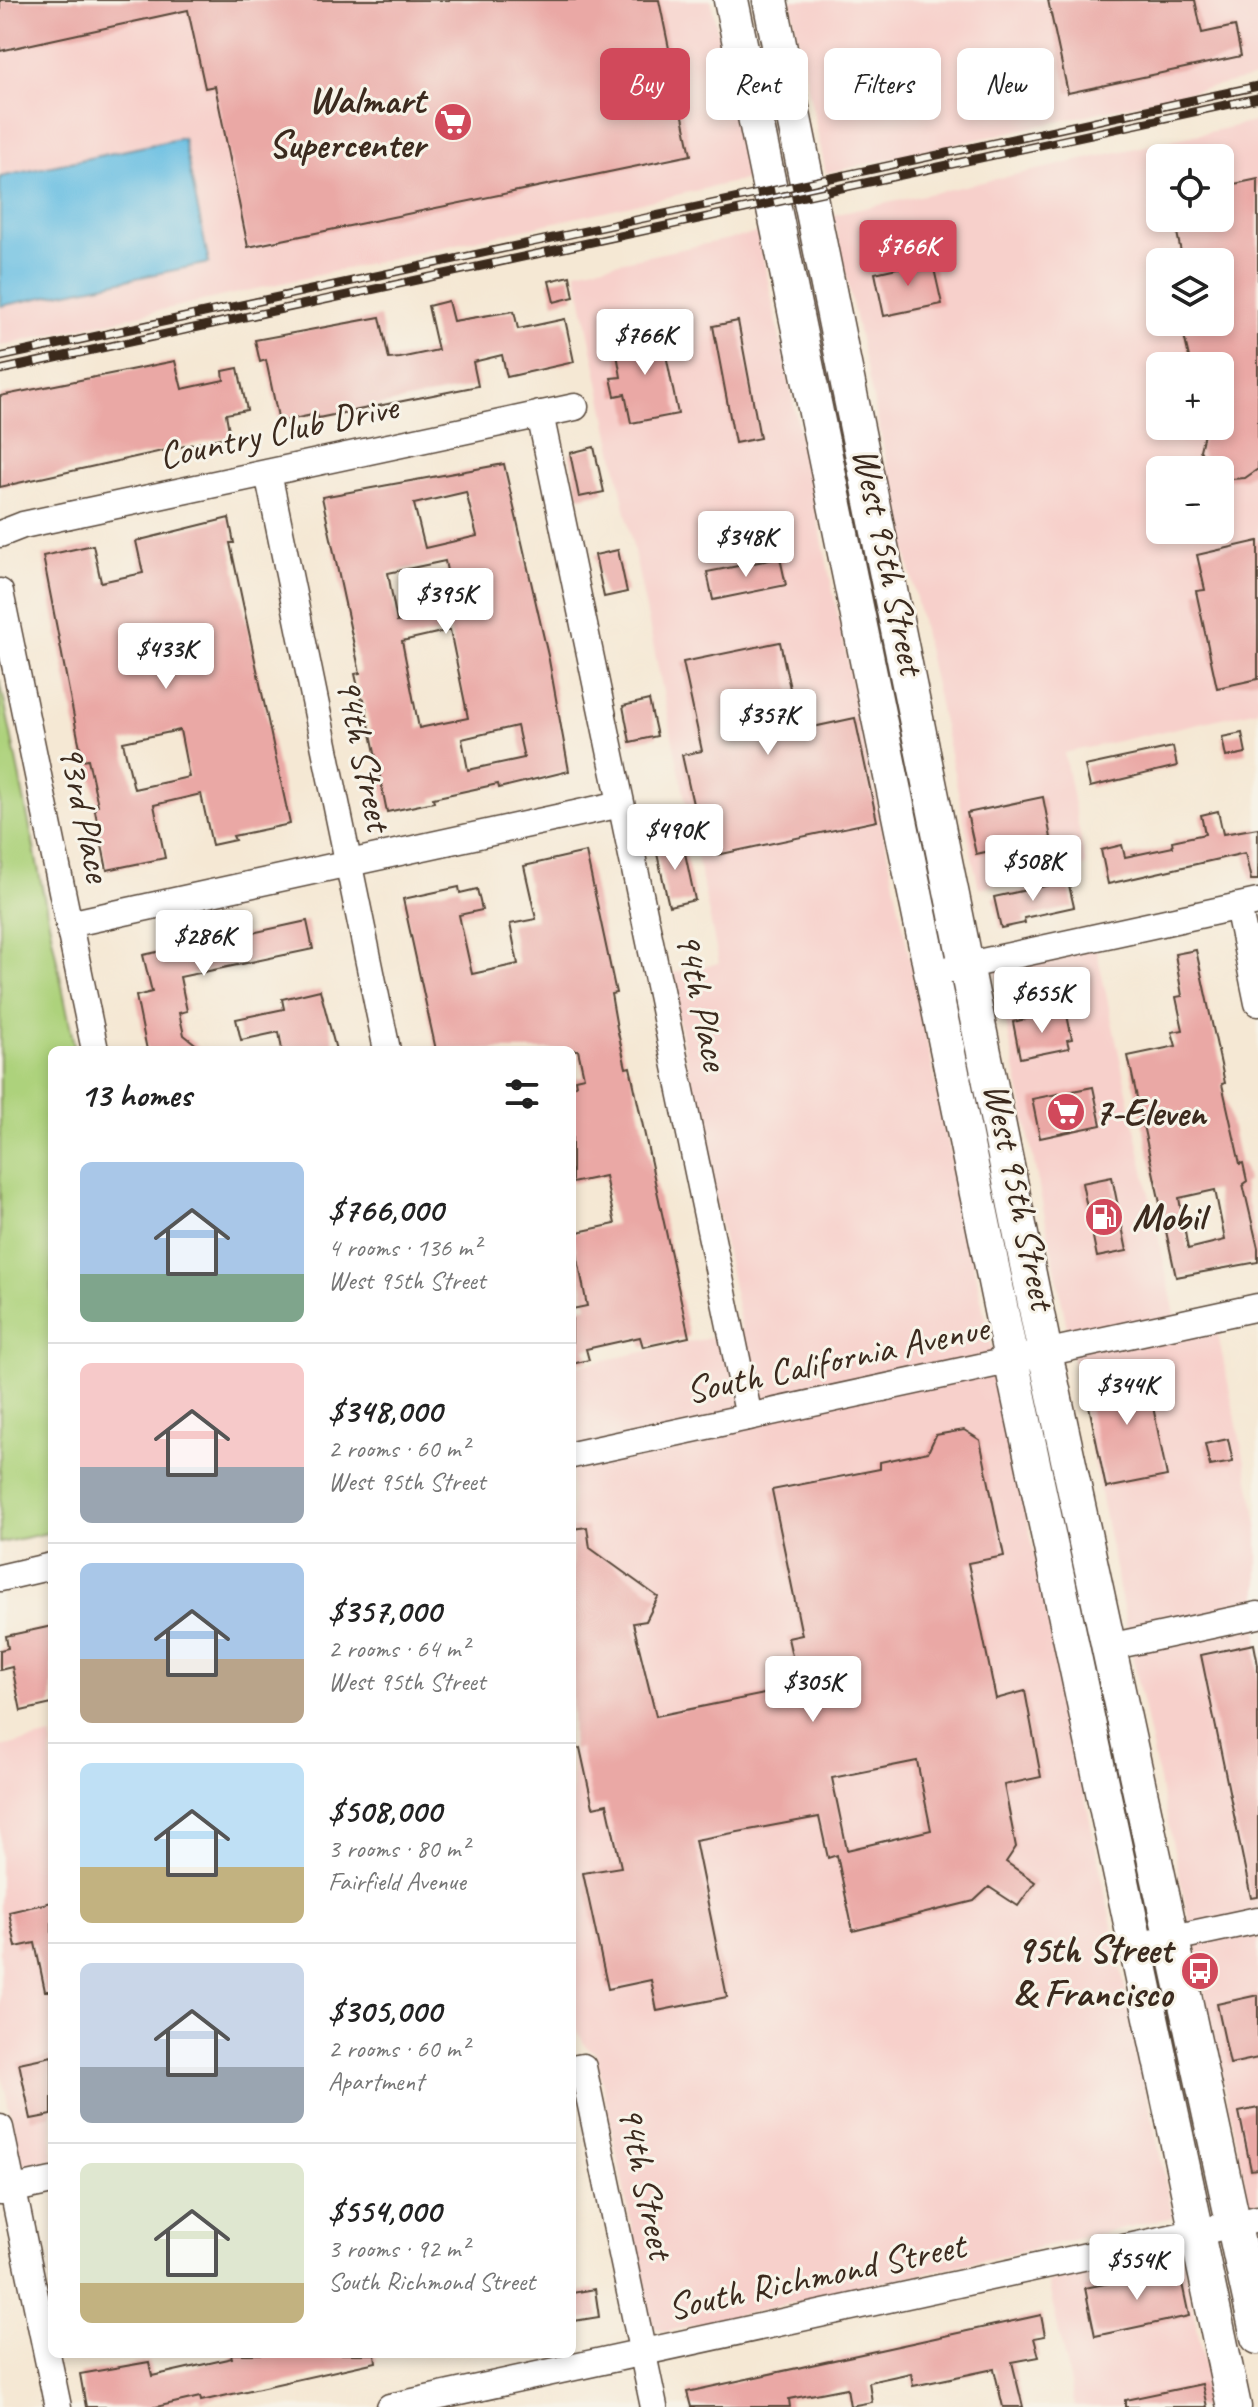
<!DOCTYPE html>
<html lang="en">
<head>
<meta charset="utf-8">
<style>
	body { margin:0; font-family:Caveat,sans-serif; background:#f6f6f6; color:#222; height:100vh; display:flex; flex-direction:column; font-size:30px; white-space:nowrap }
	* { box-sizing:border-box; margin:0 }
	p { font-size:26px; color:#767676 }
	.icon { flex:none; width:44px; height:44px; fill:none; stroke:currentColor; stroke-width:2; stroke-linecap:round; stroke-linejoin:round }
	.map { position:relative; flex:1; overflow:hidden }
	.side { position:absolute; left:48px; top:1046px; width:528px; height:1312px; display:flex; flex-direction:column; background:#fff; border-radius:12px; box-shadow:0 4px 12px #0003 }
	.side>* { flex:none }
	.guide { position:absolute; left:600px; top:48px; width:538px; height:72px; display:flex; gap:16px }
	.fabs { position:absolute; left:1146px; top:144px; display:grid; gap:16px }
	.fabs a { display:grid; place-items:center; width:88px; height:88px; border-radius:12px; background:#fff; box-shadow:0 4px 12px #0003; font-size:40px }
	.price { position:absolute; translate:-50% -68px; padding:0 18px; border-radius:8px; background:#fff; color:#222; font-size:26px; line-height:52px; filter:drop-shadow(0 2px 4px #0008) }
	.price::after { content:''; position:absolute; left:50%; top:48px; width:24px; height:18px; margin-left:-12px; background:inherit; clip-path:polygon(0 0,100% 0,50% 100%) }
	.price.selected { background:#d1495b; color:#fff }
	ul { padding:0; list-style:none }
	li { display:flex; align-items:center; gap:24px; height:200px; padding:0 32px }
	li+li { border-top:2px solid #e0e0e0 }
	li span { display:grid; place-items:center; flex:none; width:224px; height:160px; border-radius:12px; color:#555 }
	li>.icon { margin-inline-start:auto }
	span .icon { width:96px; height:96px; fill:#fffc; stroke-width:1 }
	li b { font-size:34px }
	h2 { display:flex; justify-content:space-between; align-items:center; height:96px; padding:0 32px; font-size:34px }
	.chip { padding:0 28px; border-radius:12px; background:#fff; box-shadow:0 4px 12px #0003; font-size:28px; line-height:72px }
	.chip.selected { background:#d1495b; color:#fff }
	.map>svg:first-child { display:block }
	.built { fill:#f7d0cb; fill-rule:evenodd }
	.green { fill:#add27c; stroke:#747e4d; stroke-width:2 }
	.water { fill:#65bde2; stroke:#507480; stroke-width:2 }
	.building { fill:#eaa8a5; fill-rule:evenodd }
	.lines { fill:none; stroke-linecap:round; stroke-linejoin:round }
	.minor-casing { stroke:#574639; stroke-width:29 }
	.major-casing { stroke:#574639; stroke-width:37 }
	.minor { stroke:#fff; stroke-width:26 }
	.major { stroke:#fff; stroke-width:34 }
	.rail-casing { stroke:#3b2a1e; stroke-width:9 }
	.rail { stroke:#f7f3e8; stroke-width:6; stroke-dasharray:18; stroke-linecap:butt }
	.labels { text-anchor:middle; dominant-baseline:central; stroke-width:6; stroke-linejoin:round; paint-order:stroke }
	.poi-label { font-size:38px; font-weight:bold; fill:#3b2a1e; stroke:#f7f3e8; text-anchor:end }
	.street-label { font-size:38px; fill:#3b2a1e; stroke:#f7f3e8 }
</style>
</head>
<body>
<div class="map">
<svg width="1258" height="2407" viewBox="0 0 1258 2407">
	<rect width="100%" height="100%" fill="#f7f3e8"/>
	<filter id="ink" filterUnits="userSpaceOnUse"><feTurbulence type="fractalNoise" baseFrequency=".0125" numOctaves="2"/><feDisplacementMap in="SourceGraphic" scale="16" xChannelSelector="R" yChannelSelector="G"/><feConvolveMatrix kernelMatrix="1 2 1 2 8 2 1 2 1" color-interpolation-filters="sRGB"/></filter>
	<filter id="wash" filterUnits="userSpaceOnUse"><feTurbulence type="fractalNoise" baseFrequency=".006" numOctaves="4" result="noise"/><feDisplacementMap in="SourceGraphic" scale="32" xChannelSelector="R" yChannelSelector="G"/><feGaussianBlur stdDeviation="1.8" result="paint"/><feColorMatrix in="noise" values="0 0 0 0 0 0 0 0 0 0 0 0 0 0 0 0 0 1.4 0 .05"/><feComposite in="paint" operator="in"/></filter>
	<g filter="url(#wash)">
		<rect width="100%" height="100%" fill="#f5e8d4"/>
		<!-- built -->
		<path class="built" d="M0 0H711L748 179 0 346Z
			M790 0H1258V77L826 173Z
			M1258 121V710L1064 753 1086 866 979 888 833 215ZM1160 158H1220V218H1160ZM1160 262H1220V322H1160ZM1160 366H1220V426H1160ZM1160 470H1220V530H1160Z
			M758 233 1173 2217 664 2332 652 2326 596 2053 586 2047 572 2021V1367L742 1331 669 974 719 963 576 271Z
			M1093 933 1176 1319 1213 1312 1258 1523V2244L1135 1668 993 957Z
			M52 1736V2160L21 2166 0 2065V1747Z
			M1181 2253 1214 2407H1075L1048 2282Z"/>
		<!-- green -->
		<path class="green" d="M0 680 75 1050H52V1532L0 1543Z"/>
		<!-- water -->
		<path class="water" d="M183 138 209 263 0 306V177Z"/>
		<g id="blocks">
			<!-- building -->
			<path class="building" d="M0 0H659L691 155 248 247 215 86 205 88 188 10 0 51Z
				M1048 0H1195L1202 33 1235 26 1241 56 1068 93Z
				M1258 179V469L1245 478 1231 479 1220 477V470H1210L1200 450 1206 426H1220V366H1191L1183 331 1196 328 1195 322H1220V262H1183L1174 218H1220V187Z
				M932 260 942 304 884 316 875 273Z
				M570 276 574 297 554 302 549 281Z
				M448 301 453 321 514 311 518 329 565 319 574 362 507 377 502 355 473 362 478 386 318 418 317 414 279 422 266 360 260 362 255 340 380 317 389 359 400 358 438 350 428 306Z
				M738 321 760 438 735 443 713 326Z
				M651 323 653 336 664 345 678 414 631 423 625 394 615 396 611 378 621 377 616 348 619 342 636 339 633 326Z
				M175 361 182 389 224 380 223 371 238 368 247 410 226 414 230 436 0 487V396Z
				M594 447 604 492 579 497 570 453Z
				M504 464 549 660 569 771 499 788 498 784 433 798 434 802 387 812 364 699 361 700 355 674 360 673 322 497ZM466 492 477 536 425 548 414 504ZM445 561 455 610 397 622 388 573ZM450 630 468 718 419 728 402 641ZM517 726 524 758 468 770 462 739Z
				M229 518 234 543H230L290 824 233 836 235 840 212 845 201 794 154 805 165 858 107 870 94 806 98 805 88 759 83 760 78 738 43 556 93 545 101 582 143 573 136 541ZM180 730 189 777 134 789 123 742Z
				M1258 541V679L1217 688 1196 591 1205 590 1197 555Z
				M618 550 627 592 604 597 595 555Z
				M780 558 786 585 713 600 707 572Z
				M780 642 799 730 855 718 877 821 717 855 710 820 697 822 682 755 702 751 683 662Z
				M649 700 657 736 630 742 623 706Z
				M1242 733 1246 753 1226 757 1222 737Z
				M1173 747 1177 766 1090 787 1085 766Z
				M1043 797 1051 838 976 854 967 813Z
				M1218 811 1223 834 1258 828V880H1251L1245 853 1108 884 1101 850 1122 845 1125 857 1173 847 1172 841 1205 834 1201 815Z
				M682 839 695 900 669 906 655 845Z
				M586 852 616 993 611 994 617 1028 626 1068 630 1067 689 1337 643 1347 640 1337 586 1349 589 1360 572 1364V1309L587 1306 573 1233 615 1224 605 1176 572 1183V1086L576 1085 575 1079 584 1077 578 1050H436L403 899 459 887 460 893 477 889 482 910 459 915 472 974 518 964 510 924 536 919 524 866Z
				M1068 881 1074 907 1024 918 1025 923 1001 928 994 897Z
				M307 921 313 949 180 977 187 1011 179 1013 184 1035 203 1050H147L136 996 152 992 143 955 176 948 178 954 221 945 220 940Z
				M1196 950 1225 1083 1222 1084 1240 1164 1243 1163 1247 1181 1243 1184 1258 1248V1262L1176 1277 1128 1056 1176 1046 1172 1032 1183 1030 1176 997 1182 996 1175 954ZM1215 1190 1225 1240 1188 1249 1179 1198Z
				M320 990 336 1050H282L279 1032 241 1040 236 1019 284 1009 282 999Z
				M1043 1015V1019L1067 1015 1072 1039 1067 1040 1069 1048 1020 1058 1013 1022Z
				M1093 1087 1101 1125 1040 1138 1032 1099Z
				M1112 1177 1127 1251 1097 1257 1082 1183Z
				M1161 1366 1164 1384 1149 1387 1167 1476 1106 1488 1084 1382Z
				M964 1430 980 1440 1004 1556 968 1563 996 1699 1025 1691 1041 1777 1004 1785 1016 1847 1006 1862 1035 1882 1018 1906 989 1887 974 1901 853 1931 837 1855 828 1858 819 1817 695 1840 727 1997 657 2011 651 1980 608 1989 583 1873 621 1867 607 1804 593 1807 580 1748 572 1750V1529L587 1527 590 1548 658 1597 646 1621 633 1623 656 1716 799 1687 788 1638 802 1635 772 1490 880 1469V1462L928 1452 936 1435ZM917 1761 931 1830 847 1850 832 1778Z
				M1228 1439 1233 1462 1210 1466 1205 1444Z
				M52 1626V1704L21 1711 12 1667 0 1670V1650L8 1648 6 1636Z
				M1254 1644 1258 1665V1897L1251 1898 1201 1655Z
				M52 1902V1991H45L35 1943 16 1947 9 1912Z
				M1258 1995V2058L1230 2064 1217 2004Z
				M52 2056V2115L31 2119 19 2063Z
				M1258 2108V2169L1251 2170 1239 2112Z
				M1172 2270 1180 2274 1189 2316 1095 2336 1085 2288Z
				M595 2289 599 2317 574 2321 572 2293Z
				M1041 2315 1045 2336 1034 2338 1039 2357 1012 2362 1023 2407H1003L994 2369 913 2386 911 2373 869 2382 872 2402 850 2406 847 2388 789 2399 790 2407H691L687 2392Z
				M231 2354H375L376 2362 201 2401 200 2397 156 2407H86L80 2374 149 2362 152 2376 232 2358Z
				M1202 2384 1207 2407H1125V2400Z"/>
		</g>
	</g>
	<g filter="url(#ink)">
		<use href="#blocks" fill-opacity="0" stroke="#574639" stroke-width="2"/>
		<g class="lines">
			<!-- minor casing -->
			<g class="minor-casing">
				<path id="minor" d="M540 414 749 1417
					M268 473 387 1050
					M0 534 23 525 575 407
					M0 592 95 1050
					M1238 906 1258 1003
					M69 924 621 804
					M950 969 1258 902
					M572 1455 1258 1307
					M0 1578 52 1566
					M1109 1647 1258 1615
					M1136 1946 1258 1920
					M572 2069 583 2067 654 2407
					M0 2128 58 2407
					M0 2192 52 2181
					M390 2407 1258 2219"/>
			</g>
			<!-- major casing -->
			<g class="major-casing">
				<path id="major" d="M731 0 1017 1388 1234 2407
					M770 0 1045 1353 1258 2337"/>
			</g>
			<!-- minor -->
			<use href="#minor" class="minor"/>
			<!-- major -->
			<use href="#major" class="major"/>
			<!-- rail casing -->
			<g class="rail-casing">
				<path id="rail" d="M0 357 1258 86
					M0 370 1258 98"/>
			</g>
			<!-- rail -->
			<use href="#rail" class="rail"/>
		</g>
	</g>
	<!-- icons -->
	<defs>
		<g id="supermarket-disc" transform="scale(2)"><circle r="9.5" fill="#d1495b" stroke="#f7f3e8"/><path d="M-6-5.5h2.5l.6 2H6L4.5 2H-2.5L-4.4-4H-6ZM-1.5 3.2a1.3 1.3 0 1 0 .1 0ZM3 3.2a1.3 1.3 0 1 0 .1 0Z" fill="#fff"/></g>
		<g id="fuel-disc" transform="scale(2)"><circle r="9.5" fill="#d1495b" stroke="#f7f3e8"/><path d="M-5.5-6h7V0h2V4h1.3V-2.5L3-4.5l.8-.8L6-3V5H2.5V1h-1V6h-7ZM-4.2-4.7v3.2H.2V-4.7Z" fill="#fff"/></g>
		<g id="bus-disc" transform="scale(2)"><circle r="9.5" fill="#d1495b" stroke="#f7f3e8"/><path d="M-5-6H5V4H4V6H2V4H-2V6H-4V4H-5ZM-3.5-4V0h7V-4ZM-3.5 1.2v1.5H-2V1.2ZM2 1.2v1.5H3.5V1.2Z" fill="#fff"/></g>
	</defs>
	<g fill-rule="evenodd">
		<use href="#supermarket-disc" x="453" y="122"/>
		<use href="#supermarket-disc" x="1066" y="1112"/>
		<use href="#fuel-disc" x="1104" y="1217"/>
		<use href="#bus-disc" x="1200" y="1971"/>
	</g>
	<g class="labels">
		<!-- poi labels -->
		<g class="poi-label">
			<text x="425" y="100">Walmart<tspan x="425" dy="44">Supercenter</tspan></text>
			<text x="1094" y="1112" text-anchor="start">7-Eleven</text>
			<text x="1132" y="1217" text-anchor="start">Mobil</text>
			<text x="1172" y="1949">95th Street<tspan x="1172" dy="44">&amp; Francisco</tspan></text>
		</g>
		<!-- street labels -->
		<g class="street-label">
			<text transform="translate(278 431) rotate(-12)">Country Club Drive</text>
			<text transform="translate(889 561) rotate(78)">West 95th Street</text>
			<text transform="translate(364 754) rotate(78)">94th Street</text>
			<text transform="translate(85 813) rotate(78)">93rd Place</text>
			<text transform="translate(702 1001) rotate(78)">94th Place</text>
			<text transform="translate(1020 1196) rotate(78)">West 95th Street</text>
			<text transform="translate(837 1359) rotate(-12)">South California Avenue</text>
			<text transform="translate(646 2182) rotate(78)">94th Street</text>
			<text transform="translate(816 2276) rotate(-12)">South Richmond Street</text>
		</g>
	</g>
</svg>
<div class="fabs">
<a><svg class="icon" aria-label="locate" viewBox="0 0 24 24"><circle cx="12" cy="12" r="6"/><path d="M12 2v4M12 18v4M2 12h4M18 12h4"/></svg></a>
<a><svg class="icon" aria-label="layers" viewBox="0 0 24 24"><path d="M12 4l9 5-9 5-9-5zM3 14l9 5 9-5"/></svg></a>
<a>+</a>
<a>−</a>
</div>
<b class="price selected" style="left:908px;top:288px">$766K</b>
<b class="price" style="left:645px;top:377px">$766K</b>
<b class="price" style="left:746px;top:579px">$348K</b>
<b class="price" style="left:446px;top:636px">$395K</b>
<b class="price" style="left:166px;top:691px">$433K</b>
<b class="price" style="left:768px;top:757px">$357K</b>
<b class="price" style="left:675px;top:872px">$490K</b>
<b class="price" style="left:1033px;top:903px">$508K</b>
<b class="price" style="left:204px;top:978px">$286K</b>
<b class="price" style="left:1042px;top:1035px">$655K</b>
<b class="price" style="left:1127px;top:1427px">$344K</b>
<b class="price" style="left:813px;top:1724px">$305K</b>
<b class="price" style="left:1137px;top:2302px">$554K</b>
<div class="guide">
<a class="chip selected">Buy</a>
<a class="chip">Rent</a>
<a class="chip">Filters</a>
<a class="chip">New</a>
</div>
<section class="side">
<h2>13 homes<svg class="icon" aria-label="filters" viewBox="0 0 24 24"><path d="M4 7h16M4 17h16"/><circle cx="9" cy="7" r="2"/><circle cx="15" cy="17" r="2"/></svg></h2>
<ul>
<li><span style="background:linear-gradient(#a9c7e8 70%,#7fa58c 0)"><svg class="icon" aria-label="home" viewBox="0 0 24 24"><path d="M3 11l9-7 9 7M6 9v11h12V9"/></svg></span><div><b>$766,000</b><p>4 rooms · 136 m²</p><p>West 95th Street</p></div></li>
<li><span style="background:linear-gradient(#f6c9c9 65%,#9aa5b1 0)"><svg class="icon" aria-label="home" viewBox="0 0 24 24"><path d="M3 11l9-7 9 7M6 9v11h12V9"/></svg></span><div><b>$348,000</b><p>2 rooms · 60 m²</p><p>West 95th Street</p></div></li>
<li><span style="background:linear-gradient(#a9c7e8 60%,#b9a48a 0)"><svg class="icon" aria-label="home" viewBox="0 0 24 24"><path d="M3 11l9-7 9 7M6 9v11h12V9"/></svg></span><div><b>$357,000</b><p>2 rooms · 64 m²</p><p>West 95th Street</p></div></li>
<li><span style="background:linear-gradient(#bfe0f5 65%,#c2b280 0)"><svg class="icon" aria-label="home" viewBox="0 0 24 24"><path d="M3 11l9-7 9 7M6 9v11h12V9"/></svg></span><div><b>$508,000</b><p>3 rooms · 80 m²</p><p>Fairfield Avenue</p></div></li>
<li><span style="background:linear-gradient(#c9d6e8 65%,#9aa5b1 0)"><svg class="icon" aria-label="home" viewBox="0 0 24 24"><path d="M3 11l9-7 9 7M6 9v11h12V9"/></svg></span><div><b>$305,000</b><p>2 rooms · 60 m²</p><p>Apartment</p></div></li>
<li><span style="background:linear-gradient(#dfe7d0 75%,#c2b280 0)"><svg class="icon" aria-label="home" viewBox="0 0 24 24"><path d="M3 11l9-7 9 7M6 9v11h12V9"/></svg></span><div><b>$554,000</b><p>3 rooms · 92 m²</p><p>South Richmond Street</p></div></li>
</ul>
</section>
</div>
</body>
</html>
